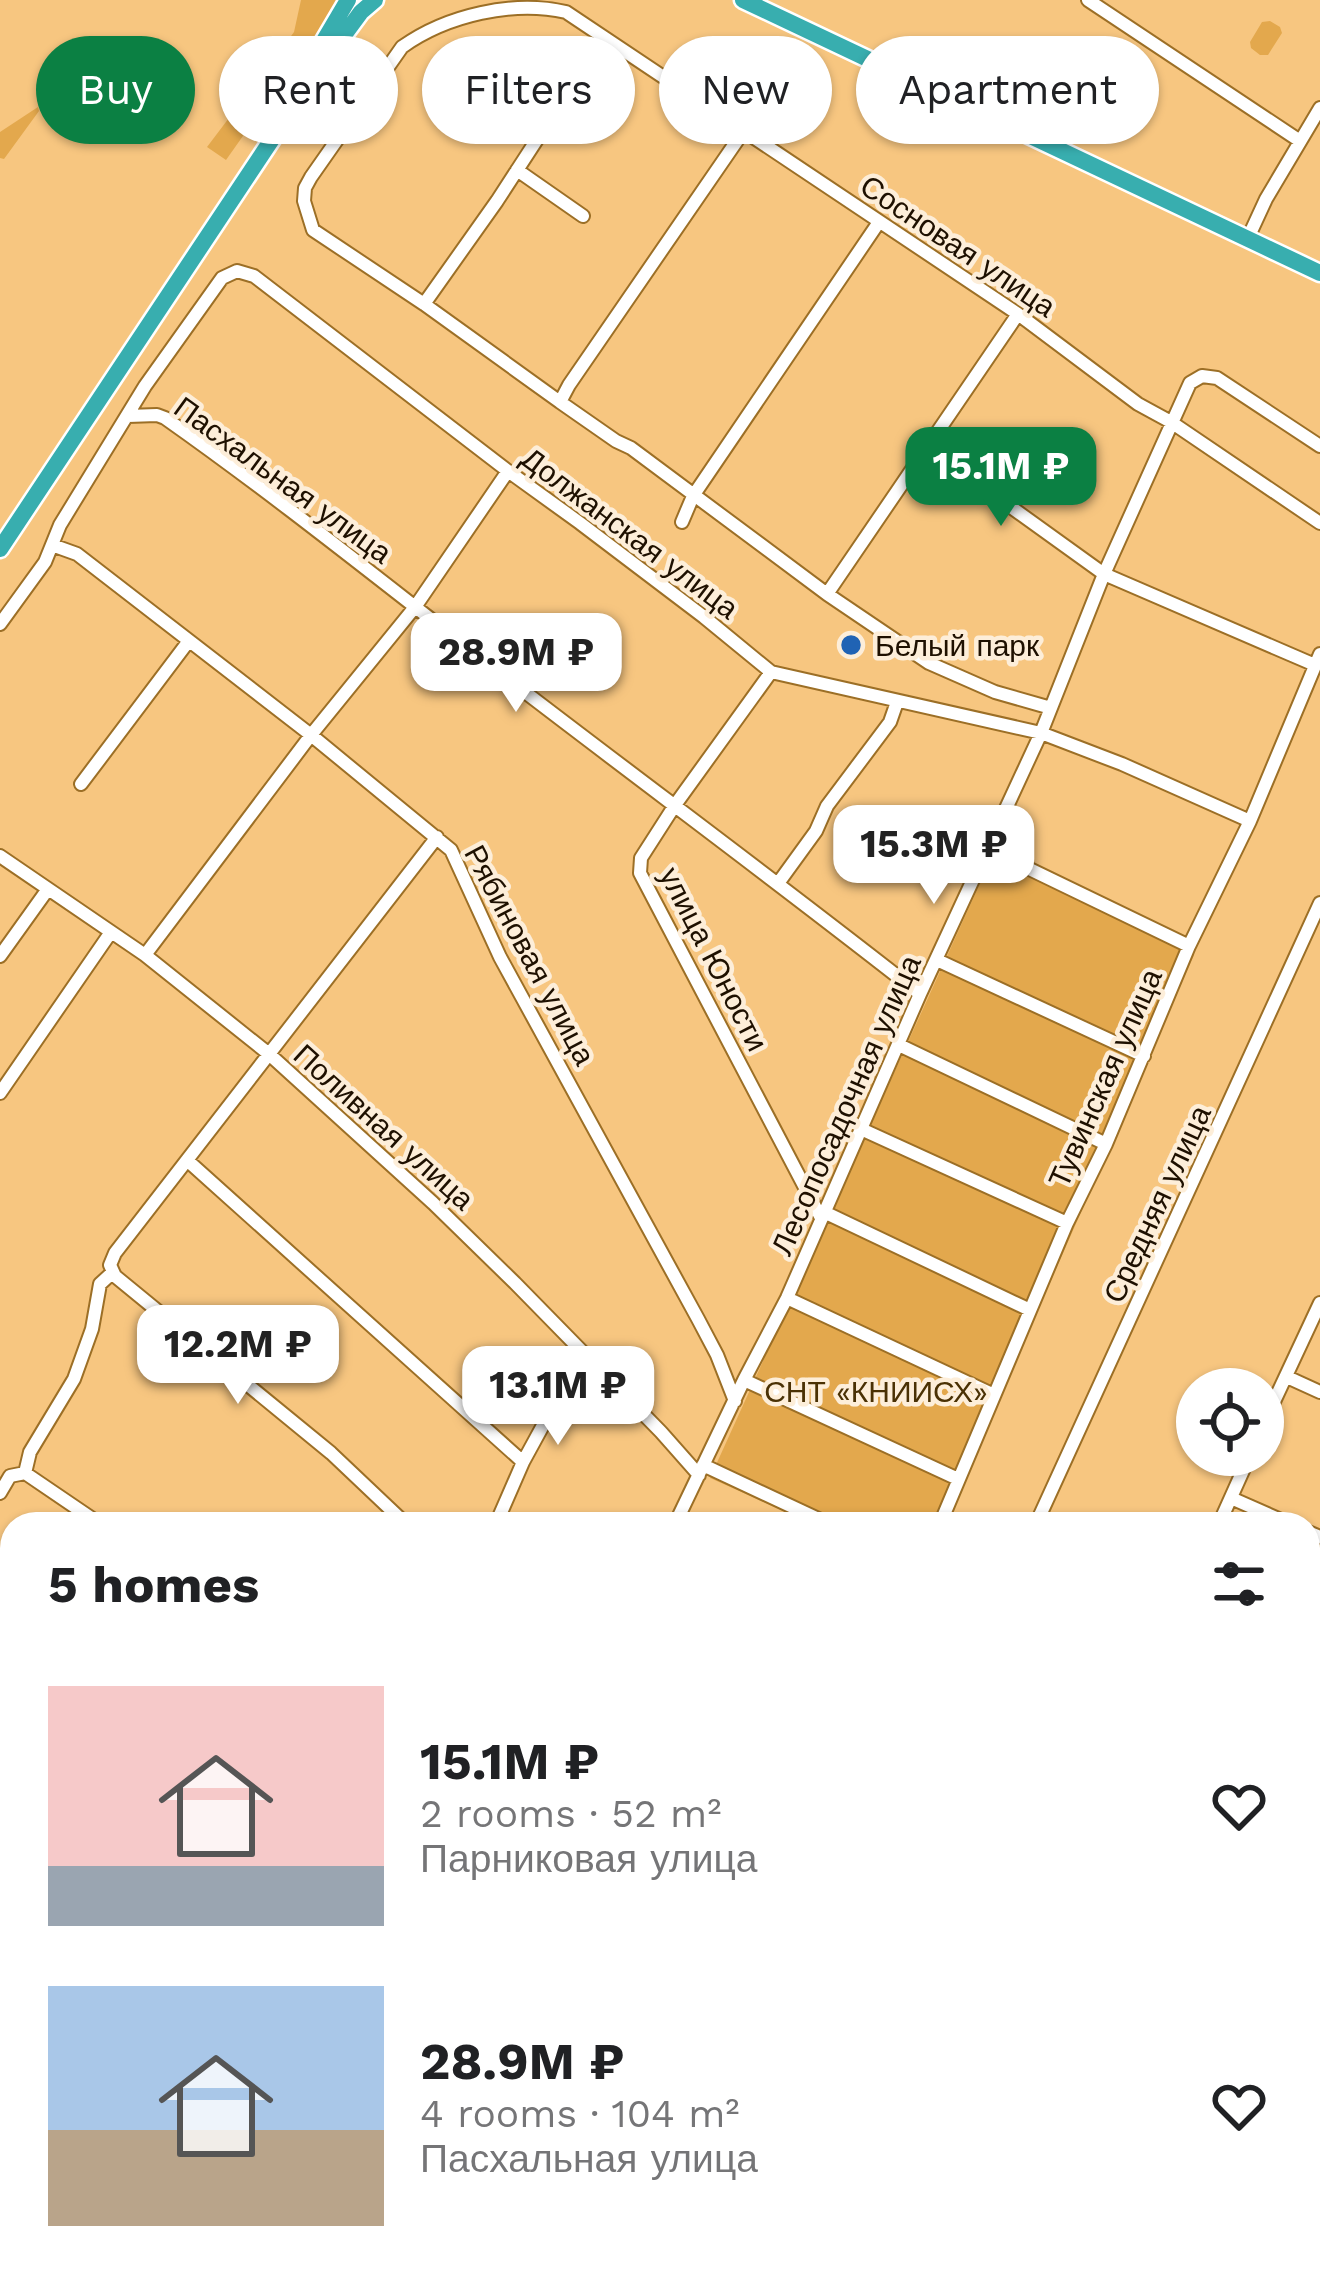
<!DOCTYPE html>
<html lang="en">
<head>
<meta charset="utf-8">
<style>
	body { margin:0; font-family:"Work Sans",sans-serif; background:#f2f2f2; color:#202124; height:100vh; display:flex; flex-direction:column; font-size:45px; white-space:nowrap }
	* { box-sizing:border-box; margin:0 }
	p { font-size:39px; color:#757577 }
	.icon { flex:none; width:66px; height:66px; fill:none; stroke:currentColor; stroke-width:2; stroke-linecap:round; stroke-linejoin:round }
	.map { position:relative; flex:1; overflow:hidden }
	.panel { position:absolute; left:0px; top:1512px; width:1320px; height:768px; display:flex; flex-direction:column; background:#fff; border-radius:36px 36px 0 0; box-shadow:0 3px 9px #0004 }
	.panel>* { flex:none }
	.hud { position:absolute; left:36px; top:36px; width:1248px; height:108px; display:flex; gap:24px }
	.fabs { position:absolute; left:1176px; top:1368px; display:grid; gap:24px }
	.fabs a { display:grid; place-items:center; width:108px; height:108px; border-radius:50%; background:#fff; box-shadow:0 3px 9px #0004; font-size:60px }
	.price { position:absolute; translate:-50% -102px; padding:0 27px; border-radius:24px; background:#fff; color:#222; font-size:39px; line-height:78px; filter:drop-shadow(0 3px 6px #0008) }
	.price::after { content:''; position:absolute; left:50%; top:72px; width:36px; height:27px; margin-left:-18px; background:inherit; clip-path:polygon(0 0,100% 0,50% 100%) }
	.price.selected { background:#0b8043; color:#fff }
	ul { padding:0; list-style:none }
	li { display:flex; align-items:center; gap:36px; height:300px; padding:0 48px }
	li span { display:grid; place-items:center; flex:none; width:336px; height:240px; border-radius:0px; color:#555 }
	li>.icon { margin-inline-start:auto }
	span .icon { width:144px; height:144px; fill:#fffc; stroke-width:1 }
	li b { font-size:51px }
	h2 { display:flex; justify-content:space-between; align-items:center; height:144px; padding:0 48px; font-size:51px }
	.pill { padding:0 42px; border-radius:54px; background:#fff; box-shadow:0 3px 9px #0004; font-size:42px; line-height:108px }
	.pill.selected { background:#0b8043; color:#fff }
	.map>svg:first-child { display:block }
	.green { fill:#e3a84d }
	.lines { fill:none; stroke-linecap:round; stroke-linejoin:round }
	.minor-casing { stroke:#9c6f26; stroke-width:16 }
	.highway-casing { stroke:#fff; stroke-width:21 }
	.minor { stroke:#fff; stroke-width:12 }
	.highway { stroke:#38aeaf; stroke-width:16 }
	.poi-dot { fill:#2063b4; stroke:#fdeed9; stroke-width:4.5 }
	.labels { text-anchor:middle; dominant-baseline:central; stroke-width:9; stroke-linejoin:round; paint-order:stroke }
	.street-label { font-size:30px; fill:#1e1000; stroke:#fdeed9 }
	.poi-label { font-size:30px; fill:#1e1000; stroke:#fdeed9; text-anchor:start }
	.park-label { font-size:30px; fill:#4a3104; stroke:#fdeed9 }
</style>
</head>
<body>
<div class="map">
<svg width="1320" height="2280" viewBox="0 0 1320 2280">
	<rect width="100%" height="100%" fill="#f7c680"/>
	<!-- green -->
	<path class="green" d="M301 0H340L328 24 270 105 276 94 281 50 294 32Z
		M1270 21 1280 27 1282 33 1268 55H1260L1251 48 1250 42 1262 22Z
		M278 53 274 92 226 160 207 147Z
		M38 107 39 111 4 159 0 158V132Z
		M992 857 1194 955 944 1524H813L710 1478Z
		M360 2268H628L622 2280H355Z"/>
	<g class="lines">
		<!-- minor casing -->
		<g class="minor-casing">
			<path id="minor" d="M1088 0 1300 141
				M743 132 569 385 560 402 616 441 631 448 827 594 929 663 995 692 1051 708
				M517 170 583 216
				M1248 238 1266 199 1320 108
				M424 304 497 201 603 38
				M560 402 424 304 313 230 304 201 305 188 311 177 402 47C447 15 513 0 566 12L1018 314 1138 404 1171 422 1320 523
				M128 416 157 415 165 418C287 504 402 598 521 689 654 791 788 890 920 994
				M926 446 1104 574 1315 665
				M682 522 693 496 879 222
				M52 545 77 554 311 735 451 850 500 957 698 1319 717 1355 735 1401
				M827 594 1018 314
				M0 624 45 562 60 525 145 386 222 278 237 271 254 276 508 471 580 523 704 617 771 672 1041 733 1122 764 1250 821
				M771 672 675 805 641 858 640 873 821 1218
				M81 784 188 642
				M986 848 1189 946
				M0 856 145 955 269 1054 433 1203 515 1283 661 1432 699 1475
				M779 882 816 831 827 806 890 722 897 702
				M145 955 311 735 415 607 508 471
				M0 956 48 889
				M937 960 1144 1056
				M899 1045 1106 1144
				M0 1093 111 932
				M861 1129 1067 1223
				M188 1161 523 1462
				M824 1212 1030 1310
				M787 1298 994 1395
				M1287 1377 1320 1392
				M744 1380 958 1479
				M1263 1425 1320 1303
				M703 1465 829 1524
				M25 1473 30 1452 74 1379 92 1329 100 1284 113 1272
				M25 1473 100 1524
				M0 1493 10 1476 25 1473
				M1231 1498 1290 1524
				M406 1524 331 1453 115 1276 110 1265 115 1253 437 837
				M496 1524 523 1462 582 1354
				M675 1524 744 1380 787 1298 920 994 1041 733 1104 574 1190 383 1202 376 1217 378 1320 446
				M940 1524 1067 1223 1106 1144 1189 946 1250 821 1320 654
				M1036 1524 1320 903
				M1219 1524 1250 1455
				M1308 1532 1320 1537
				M0 1663 12 1671
				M1308 1958 1320 1964
				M0 1981H12
				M1308 2048 1320 2025
				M425 2268 451 2280
				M348 2280 353 2268
				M696 2280 701 2268
				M873 2280 879 2268
				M1203 2280 1209 2268"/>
		</g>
		<!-- highway casing -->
		<g class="highway-casing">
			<path id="highway" d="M743 0 1320 273
				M309 66 348 0
				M0 549 316 73 361 12 375 0"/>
		</g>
		<!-- minor -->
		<use href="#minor" class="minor"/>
		<!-- highway -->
		<use href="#highway" class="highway"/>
	</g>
	<!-- markers -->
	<circle class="poi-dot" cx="851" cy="645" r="12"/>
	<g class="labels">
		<!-- street labels -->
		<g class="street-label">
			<text transform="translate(958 246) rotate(34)">Сосновая улица</text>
			<text transform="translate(283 480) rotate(36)">Пасхальная улица</text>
			<text transform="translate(630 533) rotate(37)">Должанская улица</text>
			<text transform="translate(530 955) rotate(62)">Рябиновая улица</text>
			<text transform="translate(714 959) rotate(63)">улица Юности</text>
			<text transform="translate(1105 1078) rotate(-66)">Тувинская улица</text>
			<text transform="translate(846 1105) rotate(-66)">Лесопосадочная улица</text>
			<text transform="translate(384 1127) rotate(42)">Поливная улица</text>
			<text transform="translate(1157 1204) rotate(-65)">Средняя улица</text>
		</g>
		<!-- poi labels -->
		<g class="poi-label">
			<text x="875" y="645">Белый парк</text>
		</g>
		<!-- park labels -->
		<g class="park-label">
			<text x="876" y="1391">СНТ «КНИИСХ»</text>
		</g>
	</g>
</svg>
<div class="fabs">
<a><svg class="icon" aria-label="locate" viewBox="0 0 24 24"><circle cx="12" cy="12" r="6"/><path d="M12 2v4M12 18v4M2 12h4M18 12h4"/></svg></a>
</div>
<b class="price selected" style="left:1001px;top:529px">15.1M ₽</b>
<b class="price" style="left:516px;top:715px">28.9M ₽</b>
<b class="price" style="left:934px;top:907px">15.3M ₽</b>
<b class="price" style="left:238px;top:1407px">12.2M ₽</b>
<b class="price" style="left:558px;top:1448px">13.1M ₽</b>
<div class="hud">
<a class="pill selected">Buy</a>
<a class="pill">Rent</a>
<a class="pill">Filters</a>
<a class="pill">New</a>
<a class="pill">Apartment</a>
</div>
<section class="panel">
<h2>5 homes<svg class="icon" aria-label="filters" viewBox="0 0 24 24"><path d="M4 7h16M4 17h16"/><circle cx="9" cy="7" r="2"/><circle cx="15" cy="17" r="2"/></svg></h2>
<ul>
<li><span style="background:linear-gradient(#f6c9c9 75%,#9aa5b1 0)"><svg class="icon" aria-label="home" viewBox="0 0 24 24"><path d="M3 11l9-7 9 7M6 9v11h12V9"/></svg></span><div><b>15.1M ₽</b><p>2 rooms · 52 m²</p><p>Парниковая улица</p></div><svg class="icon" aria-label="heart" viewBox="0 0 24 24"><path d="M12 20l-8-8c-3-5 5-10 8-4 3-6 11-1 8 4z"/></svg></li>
<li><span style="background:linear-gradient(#a9c7e8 60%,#b9a48a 0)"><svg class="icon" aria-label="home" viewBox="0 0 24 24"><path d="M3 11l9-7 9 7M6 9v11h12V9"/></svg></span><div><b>28.9M ₽</b><p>4 rooms · 104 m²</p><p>Пасхальная улица</p></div><svg class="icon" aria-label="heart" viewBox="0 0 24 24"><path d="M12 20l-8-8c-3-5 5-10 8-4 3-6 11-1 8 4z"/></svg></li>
</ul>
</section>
</div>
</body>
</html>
